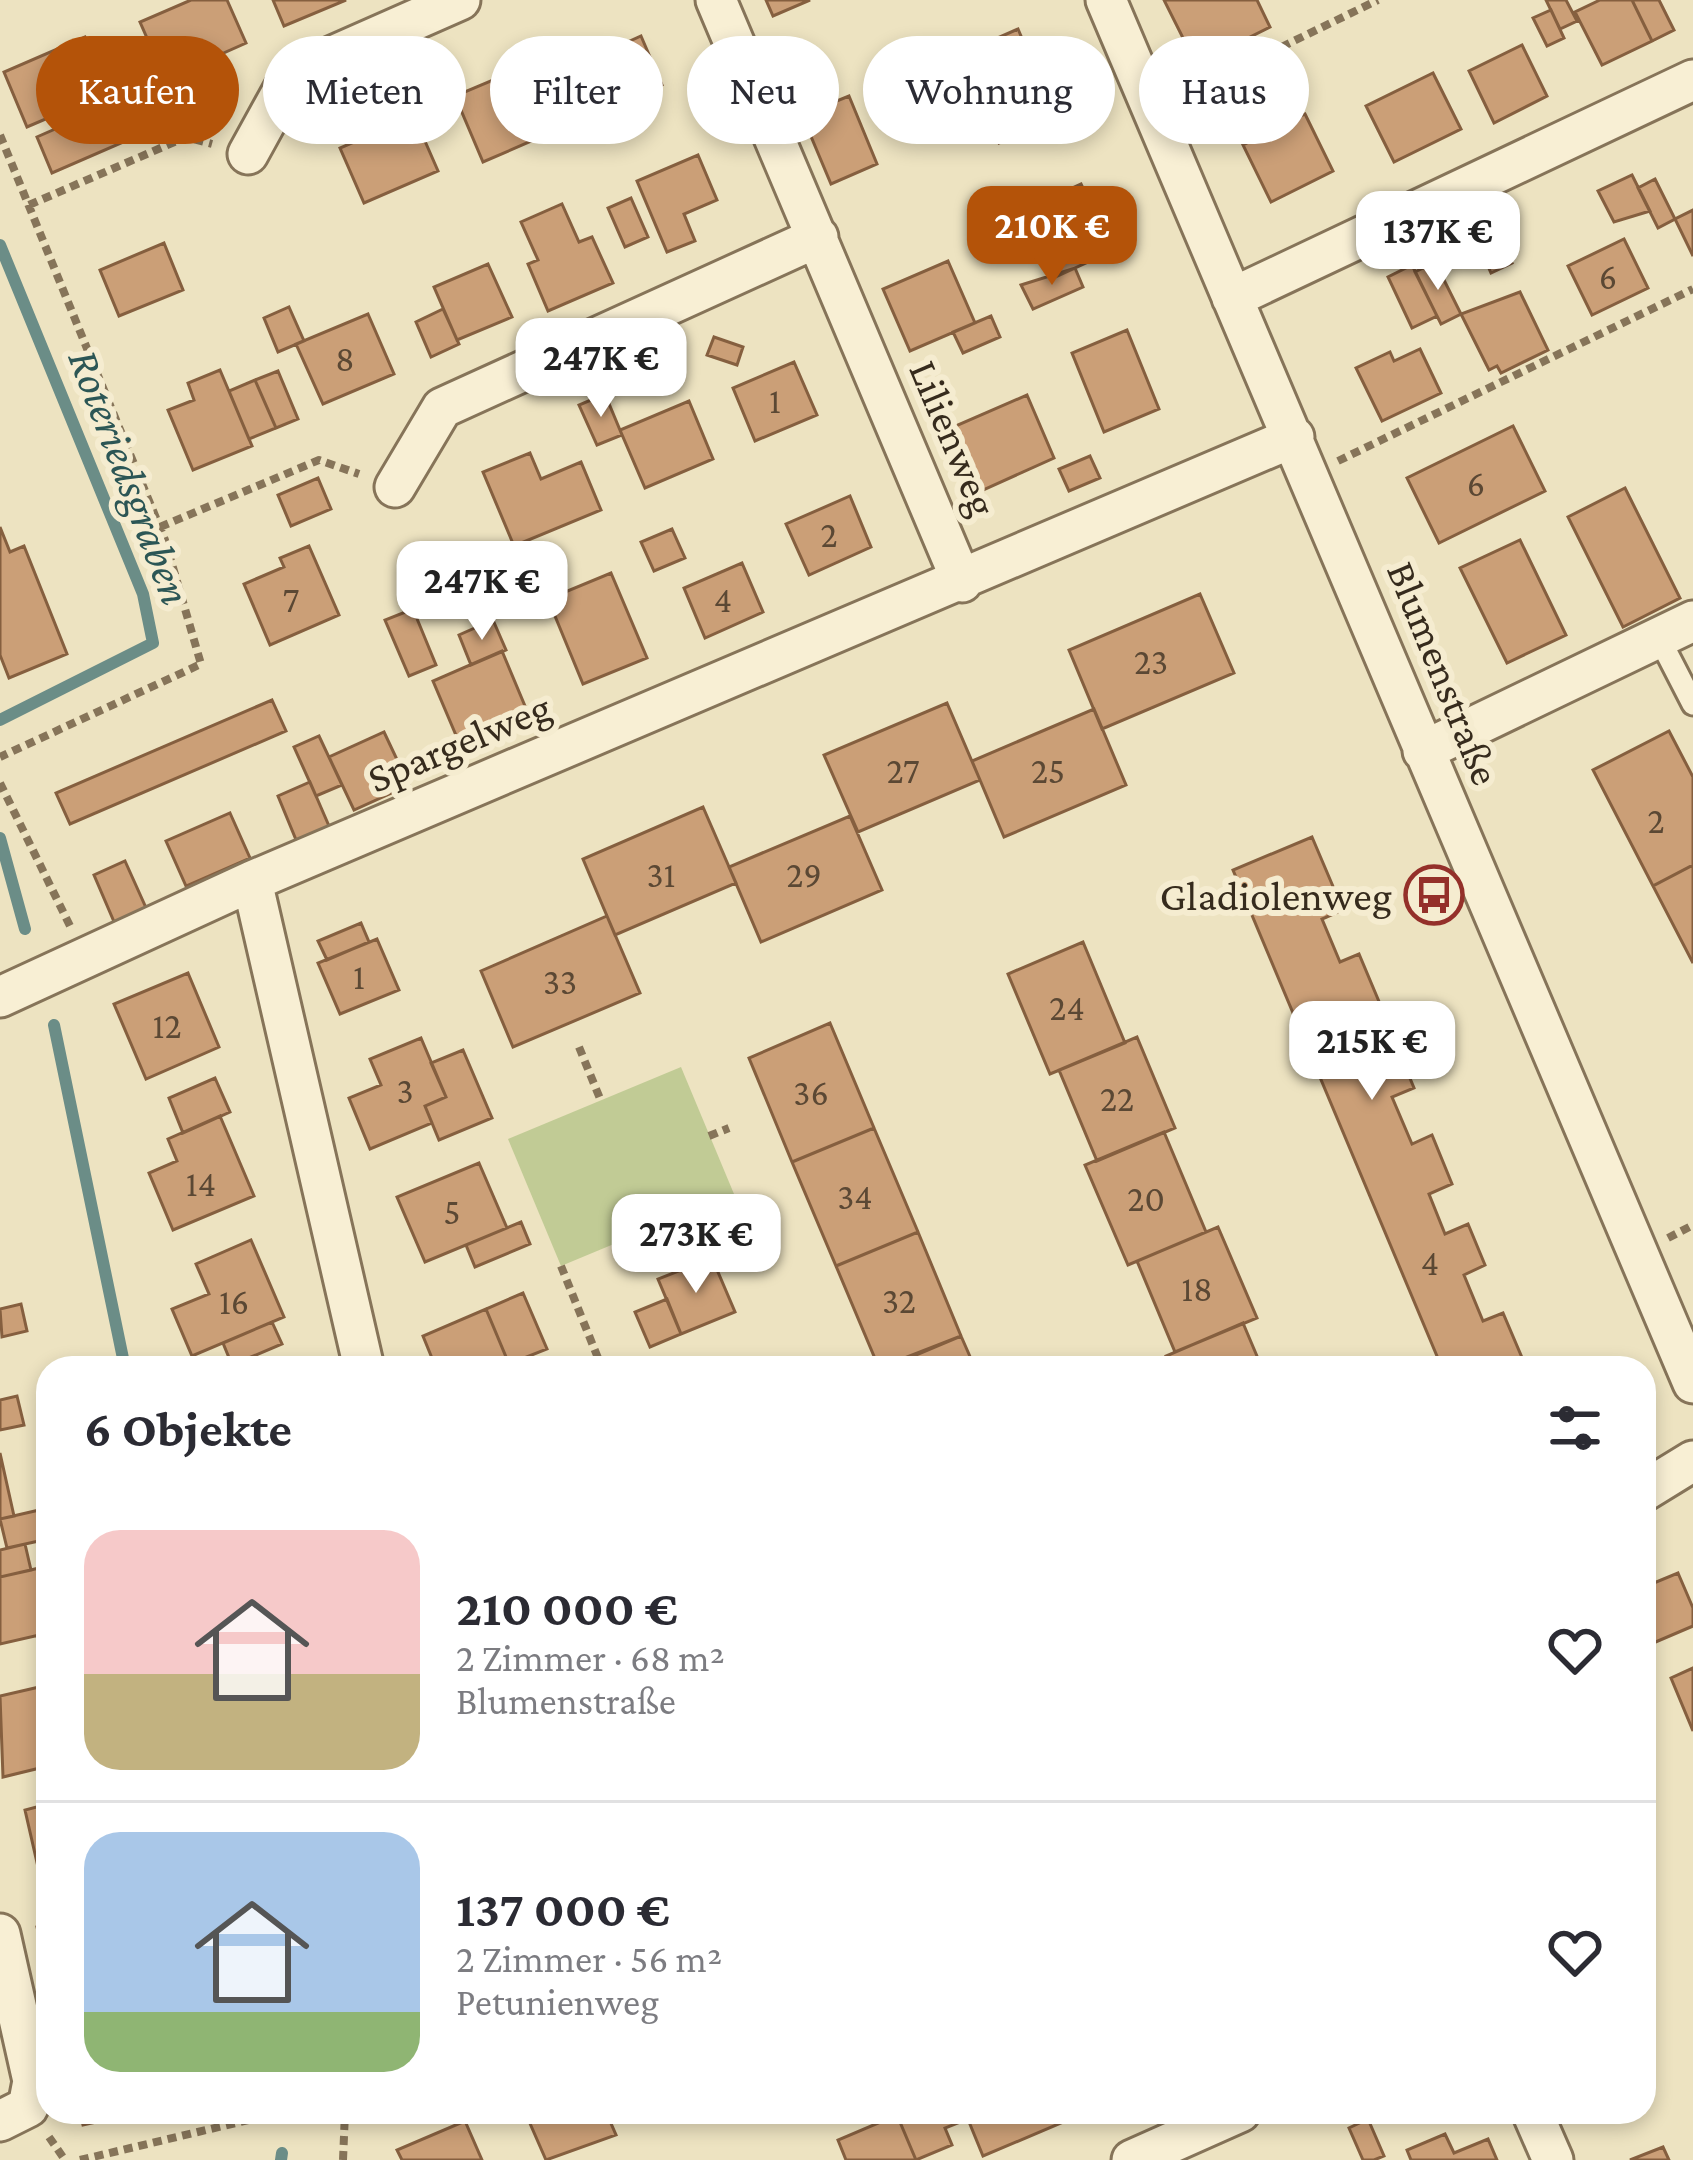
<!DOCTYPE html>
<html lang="de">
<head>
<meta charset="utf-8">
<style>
	body { margin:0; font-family:"Crimson Pro",serif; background:#f7f7f7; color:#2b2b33; height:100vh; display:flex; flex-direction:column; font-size:45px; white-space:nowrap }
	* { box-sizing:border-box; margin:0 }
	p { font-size:39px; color:#7c7c81 }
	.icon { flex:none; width:66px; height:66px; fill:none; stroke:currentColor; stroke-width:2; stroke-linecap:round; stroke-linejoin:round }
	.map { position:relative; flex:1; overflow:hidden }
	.panel { position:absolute; left:36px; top:1356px; width:1620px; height:768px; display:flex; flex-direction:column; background:#fff; border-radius:36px; box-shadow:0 6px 18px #0003 }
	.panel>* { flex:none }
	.guide { position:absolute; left:36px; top:36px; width:1623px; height:108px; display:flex; gap:24px }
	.price { position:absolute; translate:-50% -102px; padding:0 27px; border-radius:24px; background:#fff; color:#222; font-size:39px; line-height:78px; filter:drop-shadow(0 3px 6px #0008) }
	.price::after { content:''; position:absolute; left:50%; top:72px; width:36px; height:27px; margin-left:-18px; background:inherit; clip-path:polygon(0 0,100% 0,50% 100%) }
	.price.active { background:#b45309; color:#fff }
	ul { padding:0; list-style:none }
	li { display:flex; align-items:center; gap:36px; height:300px; padding:0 48px }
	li+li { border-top:3px solid #e1e1e2 }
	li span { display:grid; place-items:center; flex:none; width:336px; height:240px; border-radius:36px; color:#555 }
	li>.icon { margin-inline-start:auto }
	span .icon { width:144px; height:144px; fill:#fffc; stroke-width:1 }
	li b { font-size:51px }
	h2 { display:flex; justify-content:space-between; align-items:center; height:144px; padding:0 48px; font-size:51px }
	.chip { padding:0 42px; border-radius:54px; background:#fff; box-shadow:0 6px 18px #0003; font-size:42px; line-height:108px }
	.chip.active { background:#b45309; color:#fff }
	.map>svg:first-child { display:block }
	.green { fill:#c1cb95 }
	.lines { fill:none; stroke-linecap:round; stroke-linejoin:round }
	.stream { stroke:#6b8d87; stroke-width:12 }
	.building { fill:#cb9f77; stroke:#855f3f; stroke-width:3 }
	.lane-casing { stroke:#867459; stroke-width:27 }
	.street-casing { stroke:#867459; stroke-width:45 }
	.path { stroke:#867459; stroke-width:8; stroke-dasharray:9 6; stroke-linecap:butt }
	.lane { stroke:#f8efd4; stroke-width:21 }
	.street { stroke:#f8efd4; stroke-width:39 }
	.labels { text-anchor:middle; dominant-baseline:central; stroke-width:12; stroke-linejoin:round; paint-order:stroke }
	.number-label { font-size:36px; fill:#5b4834 }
	.street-label { font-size:42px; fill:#362b1d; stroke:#f5ecd0 }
	.poi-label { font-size:42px; fill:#362b1d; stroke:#f5ecd0; text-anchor:end }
	.water-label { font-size:45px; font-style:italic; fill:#2c5655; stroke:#f5ecd0 }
</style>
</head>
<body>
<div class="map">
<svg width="1693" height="2160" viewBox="0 0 1693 2160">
	<rect width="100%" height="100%" fill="#ede3c1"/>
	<!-- green -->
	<path class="green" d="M681 1067 734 1194 561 1266 508 1139Z"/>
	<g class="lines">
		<!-- stream -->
		<path class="stream" d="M0 245 143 594 153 643 0 720
			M0 838 25 929
			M54 1025 125 1368
			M281 2160 282 2153"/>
	</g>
	<!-- building -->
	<path class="building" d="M191 0H227L246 43 165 79 140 22Z
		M273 0H346L284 26Z
		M766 0H810L773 16Z
		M1164 0H1257L1270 27 1196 64Z
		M1546 0H1566L1577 21 1560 29Z
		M1600 0H1632L1652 41 1602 65 1575 12Z
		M1632 0H1659L1674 30 1652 41Z
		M1551 10 1564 38 1547 46 1533 18Z
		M1018 29 1056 118 999 143 961 54Z
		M641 36 662 85 606 108 586 61Z
		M85 37 109 92 27 127 4 72Z
		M1522 45 1547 96 1494 123 1469 71Z
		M531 64 559 129 483 162 455 96Z
		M432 70 447 106 415 119 400 84Z
		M1433 73 1461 129 1394 162 1366 106Z
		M135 94 151 130 52 173 37 137Z
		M849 96 877 164 831 184 802 115Z
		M1305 114 1333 171 1271 202 1243 145Z
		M414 116 438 171 364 203 340 148Z
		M698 155 717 200 684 214 695 241 667 252 637 181Z
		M1632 175 1650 211 1614 222 1598 191Z
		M1655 179 1675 219 1658 228 1638 188Z
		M1081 184 1112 251 1051 279 1020 212Z
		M631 198 648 237 625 247 608 208Z
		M562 204 579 242 592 237 613 283 548 311 528 264 538 260 521 222Z
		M1693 210V256L1675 219Z
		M1624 239 1648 288 1592 315 1568 266Z
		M164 243 183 290 119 316 100 270Z
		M1504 247 1512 263 1491 273 1484 257Z
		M948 261 975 323 910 351 883 289Z
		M1435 262 1461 314 1441 324 1415 272Z
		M488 264 512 317 457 340 434 287Z
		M1412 265 1437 316 1412 328 1388 277Z
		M1075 268 1083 287 1033 309 1021 285Z
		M1520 292 1548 350 1501 373 1497 366 1489 370 1461 314Z
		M289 307 304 341 278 352 264 318Z
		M443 309 459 344 431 357 416 322Z
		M368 314 394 374 323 404 296 344Z
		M991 316 1000 337 963 353 953 332Z
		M1127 330 1159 409 1104 432 1072 353Z
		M714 337 743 347 737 365 707 355Z
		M1420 349 1441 393 1382 421 1356 368 1390 352 1394 361Z
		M794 362 817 415 755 441 733 388Z
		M220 370 252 446 193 470 168 410 194 400 188 383Z
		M278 371 298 419 276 428 255 380Z
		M255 380 276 428 249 439 229 391Z
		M605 394 622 435 597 445 579 405Z
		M1027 395 1054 458 972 495 944 431Z
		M689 401 713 459 645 488 620 430Z
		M1513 426 1545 491 1439 543 1407 478Z
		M530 453 541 479 581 462 601 510 514 546 483 472Z
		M1090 456 1100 478 1069 491 1059 469Z
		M318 478 331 509 291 526 278 495Z
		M1625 488 1680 598 1623 627 1568 517Z
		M850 496 871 547 809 575 786 524Z
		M0 527 10 552 24 546 67 654 9 678 0 655Z
		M672 529 685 558 654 571 641 542Z
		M1520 540 1566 635 1507 663 1460 568Z
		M309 546 339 615 270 645 244 584 284 567 280 558Z
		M742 563 763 612 705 638 684 588Z
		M611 573 647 658 583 684 548 599Z
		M1200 594 1234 673 1102 729 1069 650Z
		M413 609 436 665 409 676 385 620Z
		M493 620 506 650 471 665 459 635Z
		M502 651 530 718 461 747 433 681Z
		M272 700 286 731 70 824 56 793Z
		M947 703 980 780 858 832 824 755Z
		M1094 709 1126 785 1004 837 972 761Z
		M1669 731 1693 777V865L1653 886 1593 770Z
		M384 732 409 785 354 810 329 757Z
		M319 736 342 785 316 796 294 747Z
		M310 782 332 833 299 847 278 796Z
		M703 807 736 883 615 935 583 859Z
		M230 813 250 858 186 886 166 841Z
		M850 816 882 890 761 942 729 867Z
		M1312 837 1343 910 1322 919 1340 962 1359 954 1380 1004 1358 1013 1373 1049 1394 1040 1414 1088 1392 1097 1412 1144 1432 1135 1452 1184 1429 1194 1445 1234 1468 1224 1485 1265 1464 1275 1483 1321 1503 1313 1523 1360 1503 1368H1442L1233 870Z
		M125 861 147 910 115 924 94 875Z
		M1693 865V963L1653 886Z
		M607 916 640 993 513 1047 481 971Z
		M361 923 369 942 327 960 318 941Z
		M377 939 399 990 340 1014 318 963Z
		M1083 942 1125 1043 1050 1074 1008 974Z
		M188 973 219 1047 146 1079 114 1004Z
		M830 1023 874 1128 792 1162 749 1058Z
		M1137 1037 1175 1128 1097 1161 1059 1070Z
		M421 1038 446 1097 425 1106 432 1123 370 1149 349 1098 381 1085 370 1059Z
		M463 1050 492 1118 439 1140 425 1106 446 1097 431 1063Z
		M215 1078 230 1112 183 1133 169 1098Z
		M220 1116 254 1196 173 1230 149 1173 177 1161 168 1139Z
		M874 1128 918 1232 836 1266 792 1162Z
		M1164 1132 1206 1232 1128 1265 1085 1165Z
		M479 1163 507 1228 425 1262 397 1197Z
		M521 1222 530 1244 475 1267 466 1245Z
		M1218 1227 1257 1318 1175 1352 1137 1261Z
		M918 1232 961 1336 879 1368 836 1266Z
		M251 1240 284 1317 192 1356 172 1309 209 1294 196 1264Z
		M712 1258 735 1312 681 1334 658 1279Z
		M523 1293 547 1349 509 1364 486 1309Z
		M667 1299 681 1334 650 1347 635 1312Z
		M21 1304 27 1331 2 1337 0 1309Z
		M486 1309 509 1364 436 1368 423 1336Z
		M272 1322 282 1344 232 1365 223 1343Z
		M1243 1323 1262 1368H1171L1166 1356Z
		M961 1336 975 1368H885Z
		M17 1396 24 1425 0 1430V1400Z
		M0 1453 14 1516 0 1519Z
		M48 1508V1539L7 1548 0 1519Z
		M25 1544 31 1570 0 1577V1550Z
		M48 1566V1633L0 1644V1577Z
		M1678 1573 1693 1608V1626L1651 1644 1644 1628V1587Z
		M48 1633V1660L43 1662 37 1636Z
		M1693 1668V1731L1671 1678Z
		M48 1685V1766L3 1777 0 1696Z
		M48 1804V1865L38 1867 25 1810Z
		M48 1925V1975L37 1927Z
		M80 2112H137V2113L83 2125Z
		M525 2112H606L616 2135 546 2160Z
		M925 2112H965L968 2119 945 2128 952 2145 916 2160 900 2122Z
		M965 2112H1056L1061 2123 983 2156Z
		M897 2115 916 2160H846L838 2140Z
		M1368 2119 1384 2156 1374 2160H1363L1349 2128Z
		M465 2121 482 2160H402L397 2150Z
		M1445 2134 1454 2153 1488 2139 1497 2160H1411L1407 2150Z
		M1663 2147 1669 2160H1630Z"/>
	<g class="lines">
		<!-- lane casing -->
		<g class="lane-casing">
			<path id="lane" d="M1659 638 1693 704"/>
		</g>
		<!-- street casing -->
		<g class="street-casing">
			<path id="street" d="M716 0 962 582
				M1106 0 1693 1383
				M248 154 292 74 460 0
				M1232 298 1693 80
				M395 487 442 408 818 237
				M1423 751 1693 621
				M0 997 252 881
				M364 1368 252 881 1294 437
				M1644 1491 1693 1461
				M0 1934 33 2081 28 2107 0 2121
				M1532 2112 1553 2160
				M1132 2160 1240 2112"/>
		</g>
		<!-- path -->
		<path class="path" d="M1187 93 1378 0
			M0 135 165 540 201 664 0 757
			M29 205 186 137 212 144
			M1338 461 1693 289
			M160 527 319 460 359 474
			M0 783 70 926
			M579 1047 601 1101
			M709 1136 729 1128
			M1668 1238 1693 1225
			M561 1266 602 1368
			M49 2137 65 2160
			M80 2160 282 2112
			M343 2160 345 2112"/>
		<!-- lane -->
		<use href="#lane" class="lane"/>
		<!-- street -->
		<use href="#street" class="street"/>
	</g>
	<!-- icons -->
	<defs>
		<g id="bus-ring" transform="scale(3)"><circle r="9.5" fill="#f5ecd0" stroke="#94302a" stroke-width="1.5"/><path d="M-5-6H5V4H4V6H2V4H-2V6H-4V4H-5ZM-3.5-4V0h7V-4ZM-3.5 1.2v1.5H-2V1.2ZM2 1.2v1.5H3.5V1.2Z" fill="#94302a"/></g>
	</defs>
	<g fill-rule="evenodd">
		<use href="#bus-ring" x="1434" y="895"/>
	</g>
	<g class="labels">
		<!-- number labels -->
		<g class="number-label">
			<text x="1608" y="277">6</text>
			<text x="345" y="359">8</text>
			<text x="775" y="401">1</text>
			<text x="1476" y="484">6</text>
			<text x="829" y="535">2</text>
			<text x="291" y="600">7</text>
			<text x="723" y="600">4</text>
			<text x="1151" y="662">23</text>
			<text x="903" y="771">27</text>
			<text x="1048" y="771">25</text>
			<text x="1656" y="821">2</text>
			<text x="661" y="875">31</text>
			<text x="804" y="875">29</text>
			<text x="359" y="977">1</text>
			<text x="560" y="982">33</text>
			<text x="1067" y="1008">24</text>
			<text x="167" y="1026">12</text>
			<text x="405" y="1091">3</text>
			<text x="811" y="1093">36</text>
			<text x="1117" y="1099">22</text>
			<text x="201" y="1184">14</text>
			<text x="855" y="1197">34</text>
			<text x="1146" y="1199">20</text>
			<text x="452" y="1212">5</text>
			<text x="1430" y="1263">4</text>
			<text x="1197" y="1289">18</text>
			<text x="899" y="1301">32</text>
			<text x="234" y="1302">16</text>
		</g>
		<!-- street labels -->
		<g class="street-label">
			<text transform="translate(954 438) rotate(67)">Lilienweg</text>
			<text transform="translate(1444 673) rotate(68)">Blumenstraße</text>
			<text transform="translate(459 742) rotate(-23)">Spargelweg</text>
		</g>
		<!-- poi labels -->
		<g class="poi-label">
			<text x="1392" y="895">Gladiolenweg</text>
		</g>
		<!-- water labels -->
		<g class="water-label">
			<text transform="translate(130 477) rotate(69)">Roteriedsgraben</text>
		</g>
	</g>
</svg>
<b class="price active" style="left:1052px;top:288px">210K €</b>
<b class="price" style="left:1438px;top:293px">137K €</b>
<b class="price" style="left:601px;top:420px">247K €</b>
<b class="price" style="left:482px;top:643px">247K €</b>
<b class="price" style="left:1372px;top:1103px">215K €</b>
<b class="price" style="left:696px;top:1296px">273K €</b>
<div class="guide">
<a class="chip active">Kaufen</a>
<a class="chip">Mieten</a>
<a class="chip">Filter</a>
<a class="chip">Neu</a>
<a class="chip">Wohnung</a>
<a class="chip">Haus</a>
</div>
<section class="panel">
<h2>6 Objekte<svg class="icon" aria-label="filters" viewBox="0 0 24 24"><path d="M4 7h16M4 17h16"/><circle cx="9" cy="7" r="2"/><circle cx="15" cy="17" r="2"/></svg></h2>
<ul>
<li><span style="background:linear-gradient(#f6c9c9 60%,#c2b280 0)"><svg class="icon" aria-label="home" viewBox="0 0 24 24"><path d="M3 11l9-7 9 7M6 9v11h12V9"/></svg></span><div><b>210 000 €</b><p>2 Zimmer · 68 m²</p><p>Blumenstraße</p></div><svg class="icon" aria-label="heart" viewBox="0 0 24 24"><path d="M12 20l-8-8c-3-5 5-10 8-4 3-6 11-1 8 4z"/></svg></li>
<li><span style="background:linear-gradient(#a9c7e8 75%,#8fb573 0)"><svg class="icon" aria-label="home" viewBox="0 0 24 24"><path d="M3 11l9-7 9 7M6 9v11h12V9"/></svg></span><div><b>137 000 €</b><p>2 Zimmer · 56 m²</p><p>Petunienweg</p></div><svg class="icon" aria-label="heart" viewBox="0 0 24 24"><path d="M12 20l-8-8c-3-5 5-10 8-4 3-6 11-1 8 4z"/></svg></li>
</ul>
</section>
</div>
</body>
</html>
